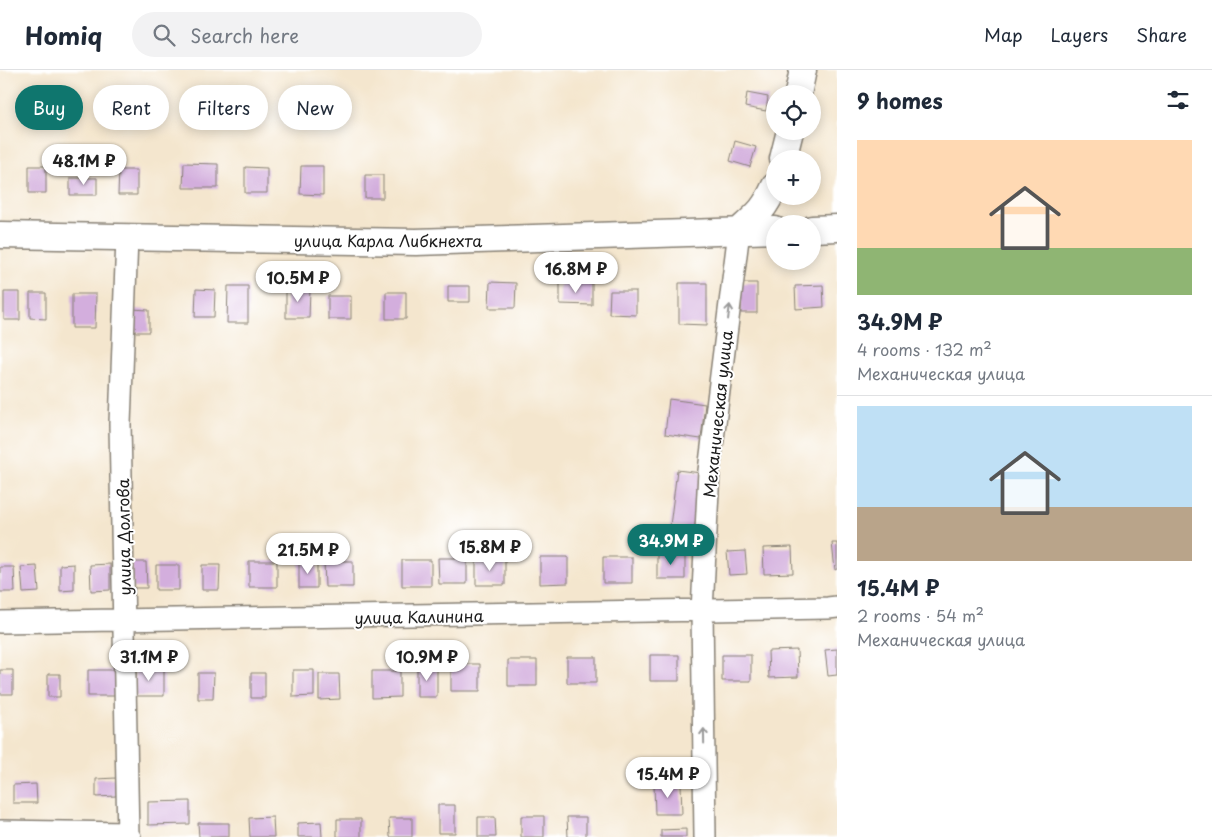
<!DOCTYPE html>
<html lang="en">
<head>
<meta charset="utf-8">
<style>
	body { margin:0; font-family:"Playpen Sans",sans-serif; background:#f2f2f3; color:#1f2937; height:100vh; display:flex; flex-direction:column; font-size:19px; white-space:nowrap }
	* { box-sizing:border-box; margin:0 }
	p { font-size:16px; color:#747a83 }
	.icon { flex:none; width:28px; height:28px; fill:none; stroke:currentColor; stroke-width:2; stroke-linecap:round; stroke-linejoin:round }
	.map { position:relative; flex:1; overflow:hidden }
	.details { display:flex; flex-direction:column; background:#fff; width:375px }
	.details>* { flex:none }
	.guide { position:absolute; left:15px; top:15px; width:475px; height:45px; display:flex; gap:10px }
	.buttons { position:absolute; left:766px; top:15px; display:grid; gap:10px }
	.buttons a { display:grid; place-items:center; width:55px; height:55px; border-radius:50%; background:#fff; box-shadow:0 2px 12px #0003; font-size:25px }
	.price { position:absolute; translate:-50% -42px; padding:0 11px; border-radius:18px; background:#fff; color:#222; font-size:16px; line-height:32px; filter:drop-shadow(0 1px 2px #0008) }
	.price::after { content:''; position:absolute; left:50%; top:30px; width:15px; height:11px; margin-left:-8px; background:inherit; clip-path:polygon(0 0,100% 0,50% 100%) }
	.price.active { background:#0f766e; color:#fff }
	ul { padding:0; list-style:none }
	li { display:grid; align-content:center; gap:10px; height:265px; padding:0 20px }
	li+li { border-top:1px solid #e0e1e3 }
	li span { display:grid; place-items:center; height:155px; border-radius:0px; color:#555 }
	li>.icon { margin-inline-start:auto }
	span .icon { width:90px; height:90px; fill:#fffc; stroke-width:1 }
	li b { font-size:21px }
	h2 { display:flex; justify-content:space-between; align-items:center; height:60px; padding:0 20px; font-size:21px }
	.pill { padding:0 18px; border-radius:22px; background:#fff; box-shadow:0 2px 12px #0003; font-size:18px; line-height:45px }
	.pill.active { background:#0f766e; color:#fff }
	header { display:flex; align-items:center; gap:30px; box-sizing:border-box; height:70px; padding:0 25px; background:#fff; border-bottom:1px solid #e0e1e3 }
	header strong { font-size:24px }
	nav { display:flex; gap:28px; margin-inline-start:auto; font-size:18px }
	.search { width:350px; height:45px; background:#f2f2f3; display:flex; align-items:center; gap:12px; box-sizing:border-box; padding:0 18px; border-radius:28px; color:#747a83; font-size:19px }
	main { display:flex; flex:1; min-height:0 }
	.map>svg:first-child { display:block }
	.building { fill:#d3aedd }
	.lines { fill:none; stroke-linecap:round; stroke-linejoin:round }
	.minor-casing { stroke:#888175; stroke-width:24 }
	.major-casing { stroke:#888175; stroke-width:29 }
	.minor { stroke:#fff; stroke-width:21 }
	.major { stroke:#fff; stroke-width:26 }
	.oneway { stroke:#999 }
	.labels { text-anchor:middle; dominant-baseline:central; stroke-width:4; stroke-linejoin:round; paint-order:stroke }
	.street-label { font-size:16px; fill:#1c1c1c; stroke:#fff }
</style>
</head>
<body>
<header>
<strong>Homiq</strong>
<div class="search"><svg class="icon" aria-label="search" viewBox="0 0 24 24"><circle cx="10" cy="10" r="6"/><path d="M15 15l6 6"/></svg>Search here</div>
<nav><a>Map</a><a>Layers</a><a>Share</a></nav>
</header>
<main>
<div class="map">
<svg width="837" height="767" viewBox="0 0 837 767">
	<rect width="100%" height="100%" fill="#fff"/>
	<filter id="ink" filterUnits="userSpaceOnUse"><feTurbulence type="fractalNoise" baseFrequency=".02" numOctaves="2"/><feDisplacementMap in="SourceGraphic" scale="10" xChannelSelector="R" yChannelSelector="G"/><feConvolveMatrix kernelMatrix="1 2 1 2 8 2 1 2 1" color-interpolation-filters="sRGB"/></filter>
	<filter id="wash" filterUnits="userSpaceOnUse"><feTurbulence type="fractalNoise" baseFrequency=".0096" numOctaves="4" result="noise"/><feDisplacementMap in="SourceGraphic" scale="20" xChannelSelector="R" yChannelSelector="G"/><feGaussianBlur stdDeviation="1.12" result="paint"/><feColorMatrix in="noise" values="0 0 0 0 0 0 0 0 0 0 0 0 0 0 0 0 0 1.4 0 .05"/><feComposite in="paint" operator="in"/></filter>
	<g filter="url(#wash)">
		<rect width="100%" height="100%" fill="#f4e6ce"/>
		<g id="blocks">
			<!-- building -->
			<path class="building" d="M747 23 768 27 766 41 745 37Z
				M735 71 756 77 750 97 730 91Z
				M184 93 218 94V118H183Z
				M29 96H46V123H29Z
				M301 96H323V125L300 124Z
				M245 97 267 98V123H245Z
				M119 100H137V125H118Z
				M365 105H383V128H365Z
				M70 108H97V125H70Z
				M490 212 516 213 515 238H489Z
				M560 213H592V235L560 234Z
				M679 213H707V255L679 254Z
				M741 213H757V243H741Z
				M823 215 824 237 796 239 795 216Z
				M228 216H248V253H227Z
				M448 216H470V232H448Z
				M196 219 215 220 214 247H195Z
				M286 219H310L309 248H286Z
				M610 221H636V245L609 244Z
				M4 222H20V250H4Z
				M386 222H406V249H386Z
				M30 223H46V249L30 248Z
				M72 224H96L95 258H72Z
				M328 226H351V249H328Z
				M131 239 149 240V262H131Z
				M669 329 705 334 701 369 665 364Z
				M677 400 701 403 695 459 670 456Z
				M832 473H837V499L835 500Z
				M792 477 793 503 764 504 763 478Z
				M745 481 747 504 729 505 727 482Z
				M657 483H685V509H657Z
				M540 487H568V513L540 514Z
				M603 487H632V513H603Z
				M438 488H467V514H439Z
				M476 489H505V515H476Z
				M402 490H431V516H402Z
				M249 491H277V517H249Z
				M324 491H353V517H325Z
				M132 492H146L147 518H133Z
				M299 493H317V518H299Z
				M74 494V520L60 521V495Z
				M110 494V520L91 521 90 495Z
				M156 495H179V520H156Z
				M202 495H220L219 520H202Z
				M37 496 39 522 23 523 21 497Z
				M0 497H14L15 522H0Z
				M837 579V605L828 606 825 580Z
				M797 580 798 607 769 608 768 581Z
				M650 585H679V611H650Z
				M722 585H751V611H722Z
				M567 587H596V613H567Z
				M508 590H537V616H508Z
				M451 594H480V621H451Z
				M417 596H437V627H417Z
				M135 599H164V626H135Z
				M0 600H13V624H0Z
				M88 600H117V626H88Z
				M293 600H314V626L293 627Z
				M372 601H400V627L372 628Z
				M198 603H214L213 629H198Z
				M251 603H265V628H251Z
				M48 604H60V627H48Z
				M319 604H339L340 629 319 630Z
				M116 708V726L96 727V709Z
				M36 714 37 733H13V715Z
				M681 714 682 744H655L654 715Z
				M190 731V754L148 755V732Z
				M438 735H455V763H438Z
				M521 746H544V767H521Z
				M273 747 274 767H250L249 748Z
				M478 747H495L496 767H478Z
				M567 747H586V767H568Z
				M389 748H412V767H390Z
				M337 749H361V767H337Z
				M321 752 322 767H298V753Z
				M198 753H229V767H199Z
				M686 759V767H661V760Z"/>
		</g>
	</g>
	<g filter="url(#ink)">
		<use href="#blocks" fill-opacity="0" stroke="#888175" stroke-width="1"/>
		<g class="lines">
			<!-- minor casing -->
			<g class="minor-casing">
				<path id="minor" d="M127 168 120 354 128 767
					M0 552 828 538 837 537
					M0 761 127 763 130 767
					M705 767 702 541 709 401 739 161"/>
			</g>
			<!-- major casing -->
			<g class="major-casing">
				<path id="major" d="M798 24 803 0
					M783 89 790 61
					M812 159 837 158
					M739 161C758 144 764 140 775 116
					M0 165 416 172 775 160"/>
			</g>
			<!-- minor -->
			<use href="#minor" class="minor"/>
			<!-- major -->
			<use href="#major" class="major"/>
		</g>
		<!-- one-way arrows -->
		<defs><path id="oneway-shaft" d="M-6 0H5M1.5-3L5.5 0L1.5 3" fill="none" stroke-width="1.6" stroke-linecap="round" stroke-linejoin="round" transform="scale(1.25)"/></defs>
		<g class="oneway">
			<use href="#oneway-shaft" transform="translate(729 242) rotate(-83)"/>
			<use href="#oneway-shaft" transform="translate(704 666) rotate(-91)"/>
		</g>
	</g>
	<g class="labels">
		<!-- street labels -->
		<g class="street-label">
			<text x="388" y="170">улица Карла Либкнехта</text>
			<text transform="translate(717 344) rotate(-84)">Механическая улица</text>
			<text transform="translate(123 467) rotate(-91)">улица Долгова</text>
			<text transform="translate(419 546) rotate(-1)">улица Калинина</text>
		</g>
	</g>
</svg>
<div class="buttons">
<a><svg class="icon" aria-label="locate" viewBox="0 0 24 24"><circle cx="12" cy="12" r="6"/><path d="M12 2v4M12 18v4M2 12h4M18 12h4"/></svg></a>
<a>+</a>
<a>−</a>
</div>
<b class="price" style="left:84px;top:116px">48.1M ₽</b>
<b class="price" style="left:576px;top:224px">16.8M ₽</b>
<b class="price" style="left:298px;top:233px">10.5M ₽</b>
<b class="price active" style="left:671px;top:496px">34.9M ₽</b>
<b class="price" style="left:490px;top:502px">15.8M ₽</b>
<b class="price" style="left:308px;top:505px">21.5M ₽</b>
<b class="price" style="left:149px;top:612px">31.1M ₽</b>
<b class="price" style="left:427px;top:612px">10.9M ₽</b>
<b class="price" style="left:668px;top:729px">15.4M ₽</b>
<div class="guide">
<a class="pill active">Buy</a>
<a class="pill">Rent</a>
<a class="pill">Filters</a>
<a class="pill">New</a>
</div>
</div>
<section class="details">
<h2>9 homes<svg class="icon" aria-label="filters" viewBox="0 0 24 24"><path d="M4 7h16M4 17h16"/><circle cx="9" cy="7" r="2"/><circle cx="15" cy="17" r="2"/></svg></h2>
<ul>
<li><span style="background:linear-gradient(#ffd9b3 70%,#8fb573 0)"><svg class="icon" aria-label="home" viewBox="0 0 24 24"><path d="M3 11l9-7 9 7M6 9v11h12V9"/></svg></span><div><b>34.9M ₽</b><p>4 rooms · 132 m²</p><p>Механическая улица</p></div></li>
<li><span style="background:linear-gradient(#bfe0f5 65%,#b9a48a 0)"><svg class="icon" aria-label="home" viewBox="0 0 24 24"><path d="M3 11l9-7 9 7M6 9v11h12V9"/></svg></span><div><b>15.4M ₽</b><p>2 rooms · 54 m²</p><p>Механическая улица</p></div></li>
</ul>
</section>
</main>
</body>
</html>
